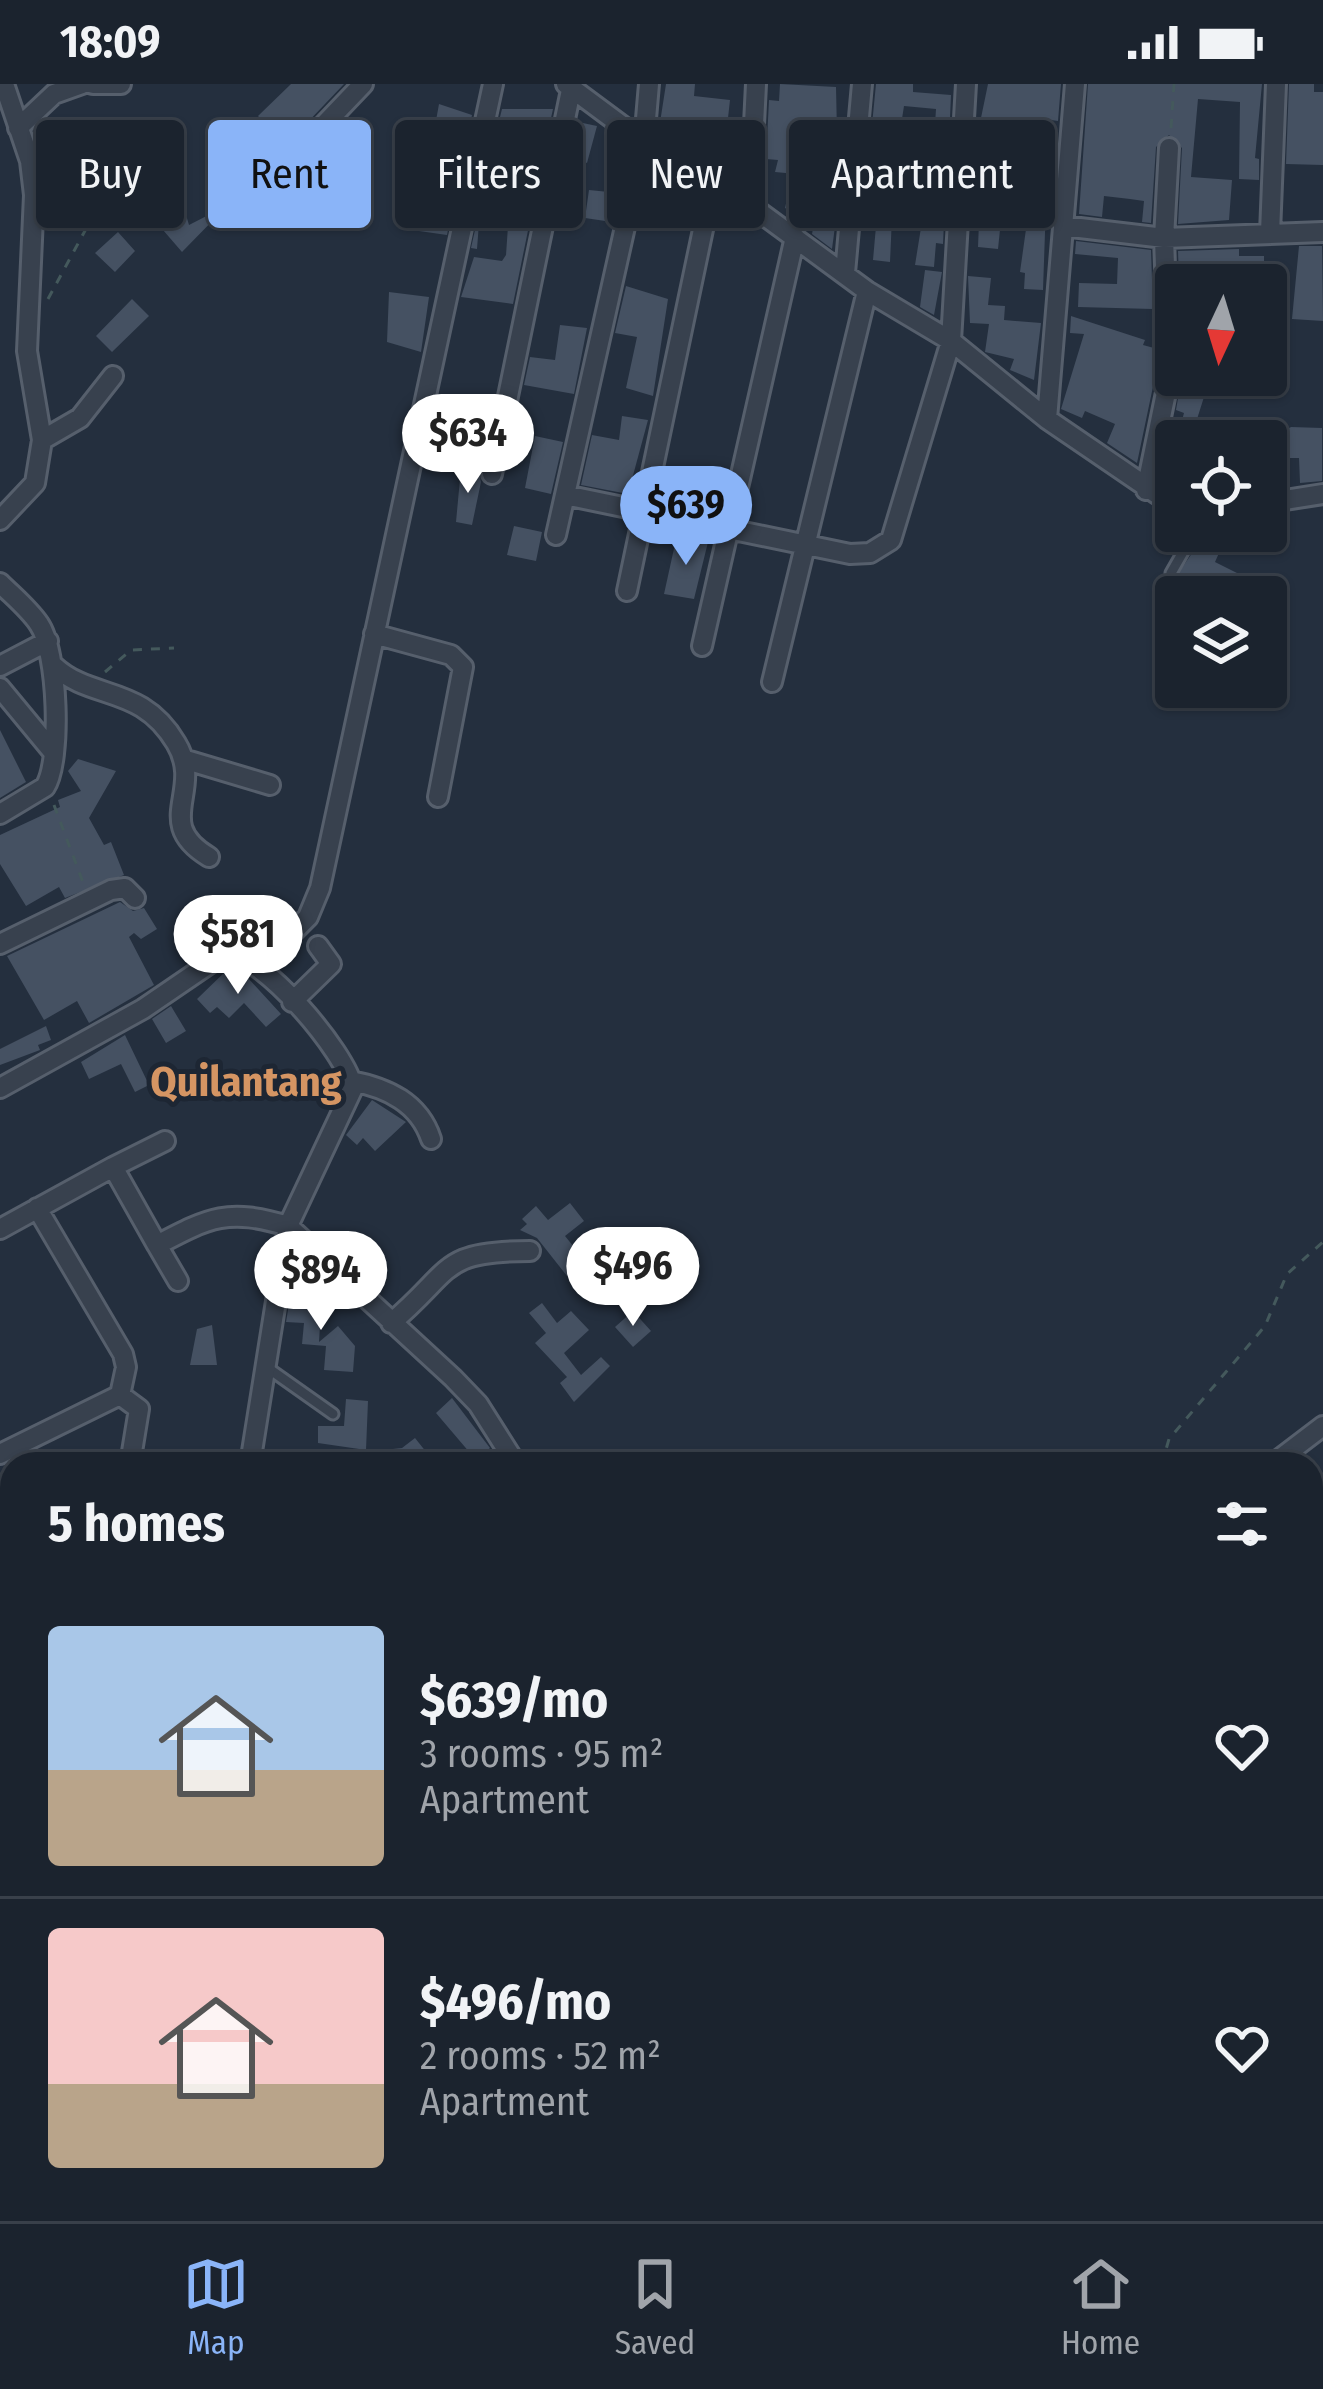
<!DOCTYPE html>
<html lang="en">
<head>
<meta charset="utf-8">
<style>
	body { margin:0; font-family:"Fira Sans Condensed",sans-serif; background:#242b36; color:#f1f3f6; height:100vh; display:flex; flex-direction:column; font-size:45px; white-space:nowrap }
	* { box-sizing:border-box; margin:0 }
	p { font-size:39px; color:#a0a4aa }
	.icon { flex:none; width:66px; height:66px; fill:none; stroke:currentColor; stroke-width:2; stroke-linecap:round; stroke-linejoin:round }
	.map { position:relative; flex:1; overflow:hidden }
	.sheet { position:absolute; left:0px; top:1368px; width:1323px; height:771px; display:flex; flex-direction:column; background:#1b232e; border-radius:36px 36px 0 0; box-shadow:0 3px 9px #0004,0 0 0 3px #39404a }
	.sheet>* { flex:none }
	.hud { position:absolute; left:36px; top:36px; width:1251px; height:108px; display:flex; gap:24px }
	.needle { width:78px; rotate:184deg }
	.tools { position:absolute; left:1155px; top:180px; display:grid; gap:24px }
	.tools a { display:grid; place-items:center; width:132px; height:132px; border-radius:12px; background:#1b232e; box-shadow:0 3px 9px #0004,0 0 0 3px #39404a; font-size:60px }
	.price { position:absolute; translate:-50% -102px; padding:0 27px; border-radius:42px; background:#fff; color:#222; font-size:39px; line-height:78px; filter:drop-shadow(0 3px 6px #0008) }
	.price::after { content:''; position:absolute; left:50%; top:72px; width:36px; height:27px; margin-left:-18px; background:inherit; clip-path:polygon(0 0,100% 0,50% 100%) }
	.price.active { background:#8ab4f8; color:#111 }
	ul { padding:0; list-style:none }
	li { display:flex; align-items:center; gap:36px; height:300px; padding:0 48px }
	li+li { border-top:3px solid #39404a }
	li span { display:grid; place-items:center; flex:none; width:336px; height:240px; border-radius:12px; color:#555 }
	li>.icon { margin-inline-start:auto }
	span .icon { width:144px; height:144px; fill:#fffc; stroke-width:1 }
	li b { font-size:51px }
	h2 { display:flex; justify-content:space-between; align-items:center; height:144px; padding:0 48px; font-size:51px }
	.chip { padding:0 42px; border-radius:12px; background:#1b232e; box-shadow:0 3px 9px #0004,0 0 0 3px #39404a; font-size:42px; line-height:108px }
	.chip.active { background:#8ab4f8; color:#111 }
	.status { display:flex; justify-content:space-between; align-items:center; height:84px; padding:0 60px; background:#1b232e; direction:ltr }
	.status svg { height:33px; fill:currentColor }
	.tab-bar { display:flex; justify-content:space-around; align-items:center; height:168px; border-top:3px solid #39404a; background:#1b232e; font-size:33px; color:#a0a4aa }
	.tab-bar a { display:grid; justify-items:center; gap:6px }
	.tab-bar .active { color:#8ab4f8 }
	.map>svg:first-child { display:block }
	.building { fill:#455162 }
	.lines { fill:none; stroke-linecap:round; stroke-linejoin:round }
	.service-casing { stroke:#565f6c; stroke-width:15 }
	.minor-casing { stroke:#565f6c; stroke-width:24 }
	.path { stroke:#44595c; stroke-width:3; stroke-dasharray:9 9; stroke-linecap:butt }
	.service { stroke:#38414e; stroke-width:9 }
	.minor { stroke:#38414e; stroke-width:18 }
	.labels { text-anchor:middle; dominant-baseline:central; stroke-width:10; stroke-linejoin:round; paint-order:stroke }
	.quarter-label { font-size:42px; font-weight:bold; fill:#d59563; stroke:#1d2633 }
</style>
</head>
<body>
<div class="status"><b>18:09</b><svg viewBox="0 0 49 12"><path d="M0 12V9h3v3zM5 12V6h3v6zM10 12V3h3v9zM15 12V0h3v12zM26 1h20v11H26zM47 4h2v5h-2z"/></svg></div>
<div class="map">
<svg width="1323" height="2137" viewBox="0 0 1323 2137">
	<rect width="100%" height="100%" fill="#242f3e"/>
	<!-- building -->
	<path class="building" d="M291 0H344L285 62 258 32Z
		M666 0H695L694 12 730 16 725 61 705 58 708 37 673 34 668 49 659 45Z
		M780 0 836 3 838 94 775 88 778 76 766 75 769 16 779 17Z
		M876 0H913V8L951 11 949 57 934 56 936 25 904 22 899 54 871 51Z
		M988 0H1061L1058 37 1051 36 1048 66H1055L1052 116 1038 114 1040 86 1007 83 1003 115 1046 120 1043 206 1024 205 1025 189 1020 188 1027 138 1001 136 998 165 978 163 980 113 987 114 993 73H979L976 58Z
		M1088 0H1262L1255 74 1259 75V96L1239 95 1240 18 1198 15 1191 93 1232 96 1229 136 1178 140 1182 64 1169 51 1156 63 1151 139 1142 138 1144 117 1130 115 1104 112 1102 133 1079 130Z
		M1289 0H1314V8H1323V81L1286 80Z
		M439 20 472 31 469 46 435 42Z
		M502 25H553L545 61 498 41Z
		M578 38 597 42 587 79 571 72Z
		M243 53 267 81 182 168 163 146V102L176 97 189 141 224 123 215 113 240 90 223 70Z
		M493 66 543 73 513 220 461 213 474 173 502 177 506 171 508 142 479 139 477 165 471 164Z
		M436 69 460 75 449 98 457 101 447 151 412 146 418 98 433 99Z
		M912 82 948 85 937 137 944 138 943 160 936 159 934 183 915 181 924 125 909 123 910 108 892 105 895 87 912 89Z
		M589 106 619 109 612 138 585 134Z
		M788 111 838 120 832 165 812 150 814 139 785 124Z
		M877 131 892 133 890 178 873 176Z
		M118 148 135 167 115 188 95 169Z
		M1076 157 1151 166 1153 225 1078 223 1079 199 1117 200 1118 174 1075 170Z
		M1299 162H1322L1323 237 1292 235Z
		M1239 165V172H1264V200L1218 201 1219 190H1190L1189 199H1179L1178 167Z
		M925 186 942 188 934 231 920 223Z
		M968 192 991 194 988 221 1005 222 1004 236 1041 239 1034 296 1010 286 1014 275 985 268 989 240 970 239Z
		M626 202 668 215 653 312 626 304 637 253 615 249Z
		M389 208 429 213 421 268 387 258Z
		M132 215 149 232 112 268 96 252Z
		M1071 232 1145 256 1143 261 1154 264 1155 293 1137 379 1107 359 1115 340 1085 327 1082 334 1061 325 1084 250 1070 249Z
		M560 241 587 244 574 310 524 301 530 273 555 276Z
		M1182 291H1210V313H1204L1192 351H1178L1184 329 1176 326Z
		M622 332 648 336 628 410 581 401 592 351 619 356Z
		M1291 343 1322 344V397L1300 399 1299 374H1285L1286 346Z
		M535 352 563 358 551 410 525 404Z
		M461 384 479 387 481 398 472 441 456 438Z
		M514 442 542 448 536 477 507 471Z
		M691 451 709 454 694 515 664 510 675 460 689 462Z
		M1199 459 1219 469 1215 478 1239 490 1228 513 1200 499 1193 513H1176V546L1161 539 1172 513H1162Z
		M0 646 26 698 0 714Z
		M78 675 116 687 89 734 104 761 111 758 124 791 65 814 59 803 26 822 0 780V751L60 723 58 716 81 707 68 687Z
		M120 818 133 827 144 824 157 845 141 855 134 849 129 853 154 901 89 939 77 917 44 936 7 872Z
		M229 884 248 894 281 930 266 943 244 919 229 934 217 923 210 929 197 915Z
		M171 922 186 947 166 959 152 935Z
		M46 942 51 956 38 961 40 966 0 981V965Z
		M125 951 149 1001 135 1008 121 980 89 995 81 978Z
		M372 1016 406 1038 375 1067 363 1054 357 1061 346 1051Z
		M570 1119 584 1137 565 1152 586 1178 567 1192 537 1154 520 1146 527 1140 522 1135 536 1122 548 1136Z
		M292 1202 307 1204 305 1224 321 1225 319 1258 338 1242 355 1262 353 1288 324 1286 326 1262 302 1260 304 1239 286 1238Z
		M542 1219 557 1239 571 1227 589 1246 564 1269 581 1291 601 1273 610 1282 574 1318 560 1299 567 1293 535 1259 546 1249 529 1229Z
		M633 1227 651 1247 633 1263 615 1243Z
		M212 1241 217 1281H190L197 1245Z
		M452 1314 490 1364 476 1376 436 1329Z
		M346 1315 368 1317 366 1366 318 1359V1342H344Z
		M415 1354 431 1374 423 1380H375L374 1367 402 1364Z"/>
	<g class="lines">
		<!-- service casing -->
		<g class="service-casing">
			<path id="service" d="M1171 489 1195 447
				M265 1282 333 1330"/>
		</g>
		<!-- minor casing -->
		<g class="minor-casing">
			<path id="minor" d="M93 0H121
				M566 0 644 58 750 121 867 207 951 257 1047 335 1176 423
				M18 44 54 10 82 0
				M1169 64 1164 154 1323 148
				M750 121 756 0
				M239 130 363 0
				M1063 142 1164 154 1169 294 1146 406
				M1270 149 1276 0
				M845 189 862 0
				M1047 335 1075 0
				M42 356 80 334 113 292
				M492 390 571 6
				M565 411 850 470 870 469 891 456 951 257 966 0
				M1266 419 1323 410
				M0 436 35 399 42 356 27 267 34 111 30 77 4 0
				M556 451 644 58 649 0
				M0 499C13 512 29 525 39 540 58 567 62 677 45 703L0 730
				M627 507 713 98
				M374 550 451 571 463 583 438 713
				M702 562 795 153
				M0 582 48 557
				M54 582C92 617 141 600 176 659 205 707 151 738 209 773
				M772 598 867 207
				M0 604 53 668
				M183 675 270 701
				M0 860 111 806 125 804 135 814
				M259 882 308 833 320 804 493 0
				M292 918 331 880 318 862
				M351 997C388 1004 419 1019 431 1055
				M0 1004 143 925 225 869C261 868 346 968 353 1004L288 1142 453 1294 478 1320 516 1380
				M113 1083 165 1057
				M0 1145 113 1083 157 1161C210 1133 228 1124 288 1142L250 1380
				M157 1161 178 1197
				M391 1239C454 1186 439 1167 530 1167
				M120 1311 139 1325 130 1380
				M0 1370 120 1311 126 1283 123 1270 37 1124
				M1273 1380 1323 1342
				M0 1463 12 1482
				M1311 1477V1524
				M1311 1576 1323 1607
				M0 1665 12 1659
				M1311 1850 1323 1866
				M1311 2013 1323 2032
				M213 2127 214 2137
				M987 2127 1007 2137
				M1112 2127 1142 2137
				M126 2137 130 2127"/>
		</g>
		<!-- path -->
		<path class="path" d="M1171 44 1174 0
			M49 79 76 80 127 95
			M48 215 100 119 129 96 179 93
			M105 588 131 566 174 564
			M54 721 84 801
			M1171 1380 1165 1369 1169 1355 1265 1242 1287 1190 1323 1158
			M551 2127 557 2137"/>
		<!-- service -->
		<use href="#service" class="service"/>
		<!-- minor -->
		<use href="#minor" class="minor"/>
	</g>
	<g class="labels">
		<!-- quarter labels -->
		<g class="quarter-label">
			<text x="246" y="998">Quilantang</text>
		</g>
	</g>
</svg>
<div class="tools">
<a><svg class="needle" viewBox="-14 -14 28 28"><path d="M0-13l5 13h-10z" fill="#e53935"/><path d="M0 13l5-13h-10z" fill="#a0a4aa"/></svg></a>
<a><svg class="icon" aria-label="locate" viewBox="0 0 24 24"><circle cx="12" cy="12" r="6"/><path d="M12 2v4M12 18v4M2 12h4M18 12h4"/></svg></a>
<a><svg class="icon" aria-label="layers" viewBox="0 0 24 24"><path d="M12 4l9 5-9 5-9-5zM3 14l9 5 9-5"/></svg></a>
</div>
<b class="price" style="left:468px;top:412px">$634</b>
<b class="price active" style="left:686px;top:484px">$639</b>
<b class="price" style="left:238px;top:913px">$581</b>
<b class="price" style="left:633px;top:1245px">$496</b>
<b class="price" style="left:321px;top:1249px">$894</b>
<div class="hud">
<a class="chip">Buy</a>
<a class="chip active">Rent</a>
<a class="chip">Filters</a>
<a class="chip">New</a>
<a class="chip">Apartment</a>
</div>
<section class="sheet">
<h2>5 homes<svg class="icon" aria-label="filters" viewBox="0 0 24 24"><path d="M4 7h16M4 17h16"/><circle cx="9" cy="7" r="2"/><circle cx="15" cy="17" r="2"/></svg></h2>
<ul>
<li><span style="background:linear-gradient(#a9c7e8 60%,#b9a48a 0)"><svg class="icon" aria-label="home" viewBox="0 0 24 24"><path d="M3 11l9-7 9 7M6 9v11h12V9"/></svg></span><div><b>$639/mo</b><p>3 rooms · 95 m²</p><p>Apartment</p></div><svg class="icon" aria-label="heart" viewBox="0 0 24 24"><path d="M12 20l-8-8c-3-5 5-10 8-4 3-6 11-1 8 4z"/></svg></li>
<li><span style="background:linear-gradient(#f6c9c9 65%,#b9a48a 0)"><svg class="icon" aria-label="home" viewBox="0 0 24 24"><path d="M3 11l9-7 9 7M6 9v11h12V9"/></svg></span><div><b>$496/mo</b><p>2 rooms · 52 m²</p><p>Apartment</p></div><svg class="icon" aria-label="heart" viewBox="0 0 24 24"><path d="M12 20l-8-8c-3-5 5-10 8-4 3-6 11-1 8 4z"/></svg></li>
</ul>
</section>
</div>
<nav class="tab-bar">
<a class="active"><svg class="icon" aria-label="map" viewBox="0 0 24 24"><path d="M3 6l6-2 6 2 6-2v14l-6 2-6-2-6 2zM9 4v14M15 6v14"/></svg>Map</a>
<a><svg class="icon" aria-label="saved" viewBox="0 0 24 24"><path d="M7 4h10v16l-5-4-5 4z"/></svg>Saved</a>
<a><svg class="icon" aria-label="home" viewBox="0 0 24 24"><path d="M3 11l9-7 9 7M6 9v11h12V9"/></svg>Home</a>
</nav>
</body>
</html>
